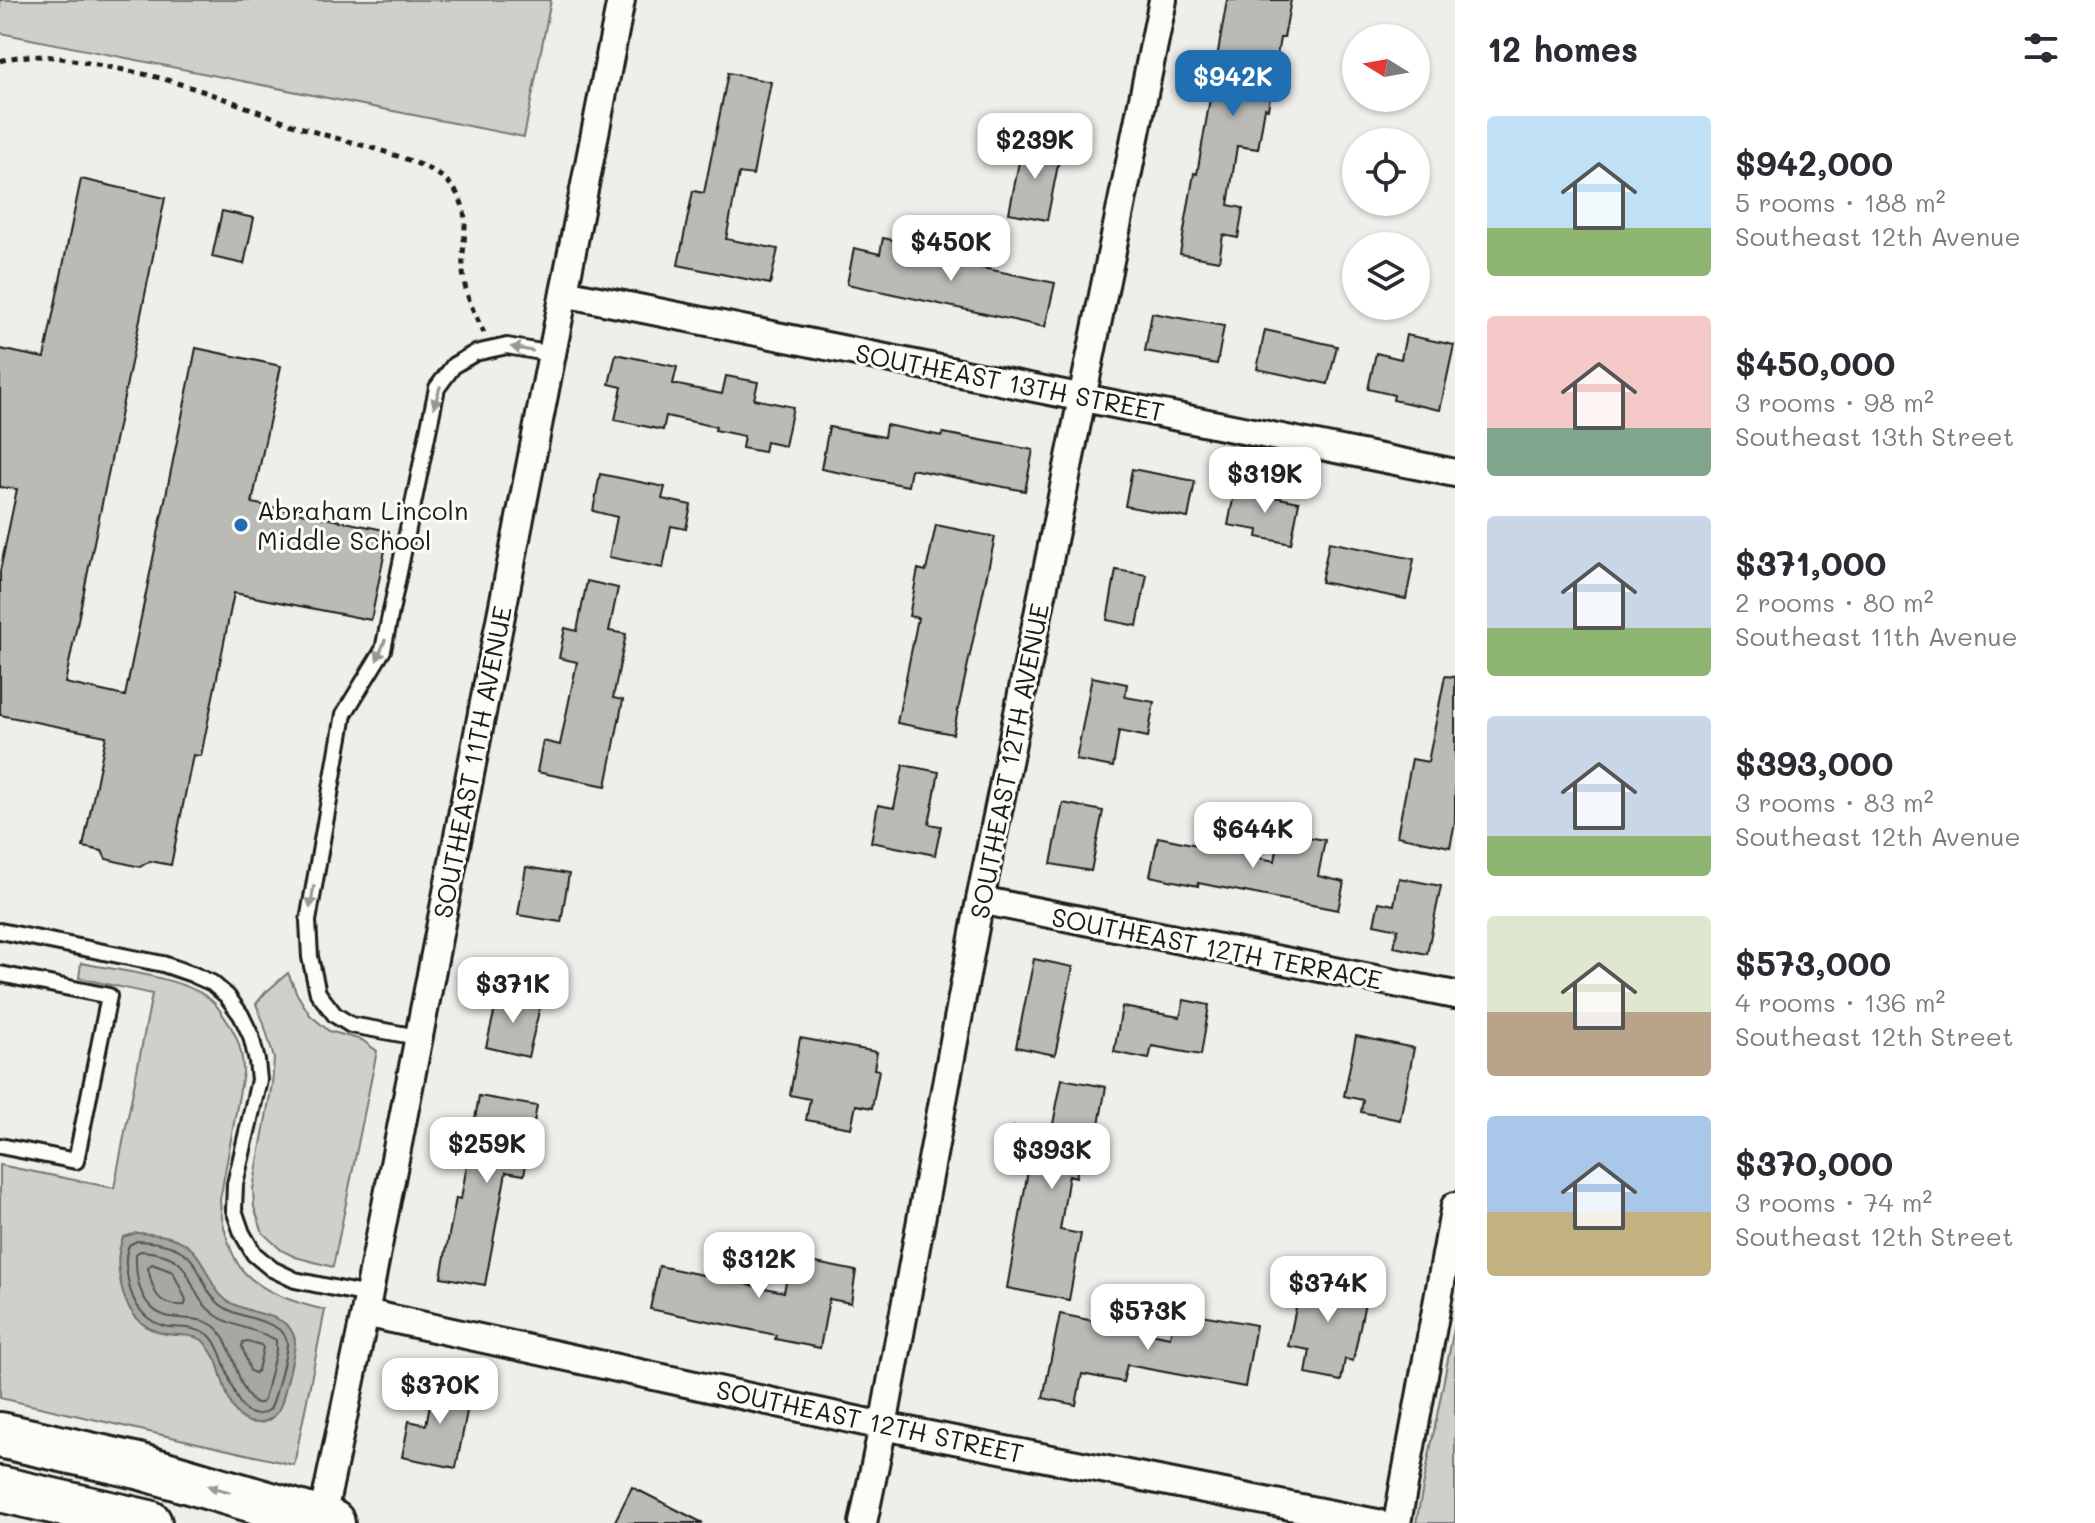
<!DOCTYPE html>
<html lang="en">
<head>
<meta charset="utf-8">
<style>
	body { margin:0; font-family:Mali,sans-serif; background:#f2f2f3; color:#2b2b33; height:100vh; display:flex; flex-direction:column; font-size:30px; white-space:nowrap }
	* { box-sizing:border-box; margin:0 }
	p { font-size:26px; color:#7c7c81 }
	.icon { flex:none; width:44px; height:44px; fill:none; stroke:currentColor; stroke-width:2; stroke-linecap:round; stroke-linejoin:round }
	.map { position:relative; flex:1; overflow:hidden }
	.side { display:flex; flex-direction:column; background:#fff; width:640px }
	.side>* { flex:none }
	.needle { width:52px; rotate:281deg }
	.tools { position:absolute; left:1342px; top:24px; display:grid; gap:16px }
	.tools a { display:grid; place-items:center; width:88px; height:88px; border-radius:50%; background:#fff; box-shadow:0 2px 6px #0004; font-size:40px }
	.price { position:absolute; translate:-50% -68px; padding:0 18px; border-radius:16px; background:#fff; color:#222; font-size:26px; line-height:52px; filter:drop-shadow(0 2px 4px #0008) }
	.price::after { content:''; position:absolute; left:50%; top:48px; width:24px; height:18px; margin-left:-12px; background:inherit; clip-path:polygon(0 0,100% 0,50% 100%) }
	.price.on { background:#1f6fb2; color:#fff }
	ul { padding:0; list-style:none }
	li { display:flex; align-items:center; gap:24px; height:200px; padding:0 32px }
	li span { display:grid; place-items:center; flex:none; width:224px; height:160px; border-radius:8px; color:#555 }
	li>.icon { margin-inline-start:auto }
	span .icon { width:96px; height:96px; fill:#fffc; stroke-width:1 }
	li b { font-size:34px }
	h2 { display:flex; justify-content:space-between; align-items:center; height:96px; padding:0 32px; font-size:34px }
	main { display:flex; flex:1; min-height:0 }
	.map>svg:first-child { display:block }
	.green { fill:#d0cfcc; stroke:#767674; stroke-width:2 }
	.water { fill:#a8a7a3; stroke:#706f6d; stroke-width:2 }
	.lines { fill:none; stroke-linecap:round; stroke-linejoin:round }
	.shore { stroke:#545452; stroke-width:2 }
	.building { fill:#bbbab6; stroke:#1c1c1c; stroke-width:2 }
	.lane-casing { stroke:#1c1c1c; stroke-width:20 }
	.street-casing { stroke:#1c1c1c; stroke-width:32 }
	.highway-casing { stroke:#1c1c1c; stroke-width:50 }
	.path { stroke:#1c1c1c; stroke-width:5; stroke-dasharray:6 6; stroke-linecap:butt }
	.lane { stroke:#fdfcf7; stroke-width:14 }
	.street { stroke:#fdfcf7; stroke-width:26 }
	.highway { stroke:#fdfcf7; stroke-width:44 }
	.oneway { fill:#989794 }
	.poi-dot { fill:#1f6fb2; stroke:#fdfcf7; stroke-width:3 }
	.labels { text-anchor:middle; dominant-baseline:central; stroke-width:6; stroke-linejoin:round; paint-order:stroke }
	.street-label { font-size:26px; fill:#1c1c1c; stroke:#fdfcf7 }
	.poi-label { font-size:26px; fill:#1c1c1c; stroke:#fdfcf7; text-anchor:start }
</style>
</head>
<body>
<main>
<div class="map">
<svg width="1455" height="1523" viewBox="0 0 1455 1523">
	<rect width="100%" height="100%" fill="#f0eeea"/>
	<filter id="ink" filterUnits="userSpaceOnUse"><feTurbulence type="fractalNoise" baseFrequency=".0125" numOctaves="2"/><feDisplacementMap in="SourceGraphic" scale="16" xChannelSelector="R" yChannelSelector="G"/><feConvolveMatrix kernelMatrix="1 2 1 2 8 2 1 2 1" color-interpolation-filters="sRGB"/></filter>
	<g filter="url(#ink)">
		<!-- green -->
		<path class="green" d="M0 0H551L524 137 0 33Z
			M81 963C115 970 188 978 212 1001 218 1006 222 1014 227 1021 238 1036 243 1054 243 1073L220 1200C221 1221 230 1257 244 1272 262 1292 299 1304 325 1310L294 1465 0 1398V1165L114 1188 152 994 79 978Z
			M288 973 297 994 310 1015 329 1031 362 1040 377 1051 333 1267 295 1257 281 1250 263 1233 254 1207 253 1189 272 1084 274 1058 263 1021 256 1004 265 993Z
			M1455 1323V1523H1416Z"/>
		<!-- water -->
		<path class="water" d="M136 1233C154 1234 174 1235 188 1246 207 1260 208 1286 226 1300 231 1304 238 1306 243 1308 257 1314 276 1315 288 1326 292 1330 295 1337 295 1342 295 1351 282 1408 277 1413 272 1419 264 1423 256 1423 228 1423 224 1379 216 1360 213 1355 207 1344 202 1340 192 1334 178 1336 166 1334 140 1330 125 1308 121 1284 117 1266 117 1254 123 1237Z"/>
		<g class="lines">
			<!-- shore -->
			<path class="shore" d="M137 1241C153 1242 170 1243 184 1253 206 1268 199 1298 233 1312 247 1318 271 1321 283 1333 286 1337 287 1340 287 1344 287 1352 274 1404 270 1409 266 1413 259 1415 253 1414 231 1410 227 1353 210 1336 206 1332 199 1331 193 1329 185 1327 177 1328 169 1327 144 1323 132 1303 128 1280 126 1268 124 1257 129 1245Z
				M140 1251C204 1255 178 1289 217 1316 234 1328 258 1329 276 1340V1350L264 1400 261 1403H254C235 1383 237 1355 219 1331 206 1315 183 1321 166 1316 140 1308 135 1277 136 1254Z
				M152 1264 173 1272 186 1300 185 1305C157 1307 153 1292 148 1268Z
				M247 1341 261 1345 263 1348 258 1370 255 1373 250 1371 242 1346 243 1342Z"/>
		</g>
		<!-- building -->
		<path class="building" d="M1227 0H1291L1284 38H1280L1268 109 1265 108 1258 149 1237 146 1228 205 1243 208 1238 238 1223 235 1219 261 1180 254 1194 173 1197 174Z
			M728 73 771 82 753 175 739 173 726 239 778 249 770 284 678 265 693 191 704 193Z
			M1023 142 1061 150 1047 220 1009 213Z
			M81 179 165 198 65 683 125 696 196 348 281 366 252 503 389 531 371 620 234 593 201 756 193 755 171 865 150 861 140 867 106 859 102 851 83 847 106 736 0 715V571L17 489 0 487V349L44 358Z
			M222 211 254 218 244 264 212 257Z
			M883 238 946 251 944 260 1055 283 1045 327 847 284 854 248 880 254Z
			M1152 313 1224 326 1217 364 1145 351Z
			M1265 330 1337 346 1328 384 1257 369Z
			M1406 335 1454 345 1440 410 1393 400 1394 395 1368 389 1376 353 1401 359Z
			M616 354 677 367 673 384 722 394 726 376 758 382 754 399 793 407 785 446 766 442 764 452 742 448 744 436 715 430 716 427 666 416 663 430 615 420 622 387 609 384Z
			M886 425 942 436 943 433 1033 450 1025 491 911 469 908 486 821 469 829 427 884 437Z
			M1132 469 1195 481 1188 518 1125 506Z
			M600 474 665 487 662 499 691 505 686 529 671 526 663 568 609 557 617 517 593 511Z
			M1235 489 1299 502 1291 544 1257 537 1258 530 1228 525Z
			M936 525 995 537 953 734 897 723 918 618 909 616 918 569 926 571Z
			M1329 542 1414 559 1406 599 1321 582Z
			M1116 570 1147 575 1137 626 1107 620Z
			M587 581 618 588 609 631 626 634 613 698 623 700 606 786 537 772 543 741 560 745 577 662 559 658 565 628 577 631Z
			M1445 676 1455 677V822L1450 847 1397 836 1412 759 1428 762Z
			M1092 677 1127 684 1125 697 1154 702 1148 737 1119 731 1113 767 1076 760Z
			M903 765 939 772 929 824 941 826 935 855 871 842 878 805 894 808Z
			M1063 803 1103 811 1091 871 1051 864Z
			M1280 832 1325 840 1318 876 1344 882 1338 910 1198 883V886L1150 876 1158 837 1275 861Z
			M526 867 569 874 561 922 518 915Z
			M1399 878 1441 886 1427 954 1394 947 1398 929 1374 924 1379 902 1394 905Z
			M1034 959 1073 967 1055 1055 1016 1047Z
			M499 992 541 1003 528 1057 486 1047Z
			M1184 1000 1209 1005 1201 1055 1152 1046 1149 1059 1114 1052 1122 1007 1180 1017Z
			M1356 1036 1414 1048 1400 1120 1361 1112 1363 1100 1344 1096Z
			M800 1038 877 1052 874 1069 879 1070 872 1108 856 1105 851 1128 806 1120 810 1099 790 1095Z
			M1062 1079 1106 1087 1092 1162 1080 1159 1076 1177 1069 1175 1060 1230 1081 1234 1069 1300 1007 1288 1028 1171 1007 1166 1014 1127 1051 1134Z
			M479 1096 537 1106 524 1175 506 1172 485 1285 441 1277 456 1198 461 1199Z
			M791 1258 856 1271 851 1303 829 1299 820 1348 775 1339 776 1335 650 1309 659 1266 784 1292Z
			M1303 1274 1368 1288 1353 1361 1345 1359 1341 1381 1306 1374 1310 1350 1288 1346Z
			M1175 1310 1256 1325 1245 1387 1127 1365 1123 1382 1082 1374 1076 1405 1043 1398 1060 1314 1170 1337Z
			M435 1378 472 1386 456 1468 402 1457 409 1421 426 1425Z
			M632 1487 703 1523H614Z"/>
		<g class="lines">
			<!-- lane casing -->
			<g class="lane-casing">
				<path id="lane" d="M0 931 163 964 192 974 212 983 227 996 241 1015 251 1036 257 1061 259 1080 235 1184 234 1210 242 1233 254 1254 272 1269 295 1280 368 1295
					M0 974 109 996 76 1161 0 1146
					M418 1037 351 1025 335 1015 318 993 310 957 308 921 344 714 383 650 437 388 454 365 475 353 507 346 552 354"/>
			</g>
			<!-- street casing -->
			<g class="street-casing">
				<path id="street" d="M564 293 1455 473
					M980 900 1455 995
					M365 1313 883 1426 1377 1523
					M321 1523 365 1313 621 0
					M863 1523 883 1426 980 900 1163 0
					M1397 1523 1455 1206"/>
			</g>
			<!-- highway casing -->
			<g class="highway-casing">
				<path id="highway" d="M0 1435 138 1466 332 1523
					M0 1489 149 1523"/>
			</g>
			<!-- path -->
			<path class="path" d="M0 61C30 51 66 58 97 65 125 70 153 75 180 84 227 98 272 118 318 133 352 143 426 159 449 183 475 211 461 237 463 270 464 293 474 313 484 333"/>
			<!-- lane -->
			<use href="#lane" class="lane"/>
			<!-- street -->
			<use href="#street" class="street"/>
			<!-- highway -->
			<use href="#highway" class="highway"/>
		</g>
		<!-- one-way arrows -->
		<defs><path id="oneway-solid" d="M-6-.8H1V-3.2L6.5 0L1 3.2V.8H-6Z" transform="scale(2)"/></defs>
		<g class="oneway">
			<use href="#oneway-solid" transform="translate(522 349) rotate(-169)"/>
			<use href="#oneway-solid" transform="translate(437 397) rotate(107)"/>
			<use href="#oneway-solid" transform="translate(381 650) rotate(112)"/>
			<use href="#oneway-solid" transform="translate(312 897) rotate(100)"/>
			<use href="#oneway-solid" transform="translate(219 1489) rotate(-164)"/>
		</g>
	</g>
	<!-- markers -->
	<circle class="poi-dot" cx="241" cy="525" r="8"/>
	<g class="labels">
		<!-- street labels -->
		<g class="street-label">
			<text transform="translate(1010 382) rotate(11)">SOUTHEAST 13TH STREET</text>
			<text transform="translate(1009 761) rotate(-79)">SOUTHEAST 12TH AVENUE</text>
			<text transform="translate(472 762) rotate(-79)">SOUTHEAST 11TH AVENUE</text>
			<text transform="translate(1217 948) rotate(11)">SOUTHEAST 12TH TERRACE</text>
			<text transform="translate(870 1421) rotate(12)">SOUTHEAST 12TH STREET</text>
		</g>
		<!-- poi labels -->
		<g class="poi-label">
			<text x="257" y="510">Abraham Lincoln<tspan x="257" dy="30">Middle School</tspan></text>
		</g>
	</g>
</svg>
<div class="tools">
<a><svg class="needle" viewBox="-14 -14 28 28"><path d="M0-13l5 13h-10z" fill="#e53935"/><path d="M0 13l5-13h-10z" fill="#7c7c81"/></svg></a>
<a><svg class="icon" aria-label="locate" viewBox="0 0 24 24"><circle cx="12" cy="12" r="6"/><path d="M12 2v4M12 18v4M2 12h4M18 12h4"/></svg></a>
<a><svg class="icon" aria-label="layers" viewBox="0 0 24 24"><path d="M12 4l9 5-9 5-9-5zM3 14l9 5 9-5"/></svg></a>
</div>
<b class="price on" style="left:1233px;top:118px">$942K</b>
<b class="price" style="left:1035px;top:181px">$239K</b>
<b class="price" style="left:951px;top:283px">$450K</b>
<b class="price" style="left:1265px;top:515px">$319K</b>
<b class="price" style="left:1253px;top:870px">$644K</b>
<b class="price" style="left:513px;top:1025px">$371K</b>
<b class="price" style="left:487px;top:1185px">$259K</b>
<b class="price" style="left:1052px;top:1191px">$393K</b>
<b class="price" style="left:759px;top:1300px">$312K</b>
<b class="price" style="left:1328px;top:1324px">$374K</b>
<b class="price" style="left:1148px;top:1352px">$573K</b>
<b class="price" style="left:440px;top:1426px">$370K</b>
</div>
<section class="side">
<h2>12 homes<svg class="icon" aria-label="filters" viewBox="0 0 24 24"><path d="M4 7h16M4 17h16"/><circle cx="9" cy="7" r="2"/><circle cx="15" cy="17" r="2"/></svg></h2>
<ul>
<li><span style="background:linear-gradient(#bfe0f5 70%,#8fb573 0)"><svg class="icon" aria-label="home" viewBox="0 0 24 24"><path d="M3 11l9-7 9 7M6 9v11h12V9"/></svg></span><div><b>$942,000</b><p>5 rooms · 188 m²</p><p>Southeast 12th Avenue</p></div></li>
<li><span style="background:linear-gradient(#f6c9c9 70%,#7fa58c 0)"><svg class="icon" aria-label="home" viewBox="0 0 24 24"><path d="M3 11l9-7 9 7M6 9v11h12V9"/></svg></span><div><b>$450,000</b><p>3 rooms · 98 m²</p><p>Southeast 13th Street</p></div></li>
<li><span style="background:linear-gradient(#c9d6e8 70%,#8fb573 0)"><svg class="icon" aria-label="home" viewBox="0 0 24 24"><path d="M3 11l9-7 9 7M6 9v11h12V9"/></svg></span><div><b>$371,000</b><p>2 rooms · 80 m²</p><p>Southeast 11th Avenue</p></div></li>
<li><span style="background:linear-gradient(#c9d6e8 75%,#8fb573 0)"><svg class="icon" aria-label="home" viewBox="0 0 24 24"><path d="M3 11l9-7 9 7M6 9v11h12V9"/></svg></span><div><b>$393,000</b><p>3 rooms · 83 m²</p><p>Southeast 12th Avenue</p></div></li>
<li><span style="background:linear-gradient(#dfe7d0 60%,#b9a48a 0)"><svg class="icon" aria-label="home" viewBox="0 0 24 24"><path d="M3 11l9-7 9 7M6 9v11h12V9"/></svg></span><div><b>$573,000</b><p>4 rooms · 136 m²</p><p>Southeast 12th Street</p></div></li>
<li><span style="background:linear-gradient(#a9c7e8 60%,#c2b280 0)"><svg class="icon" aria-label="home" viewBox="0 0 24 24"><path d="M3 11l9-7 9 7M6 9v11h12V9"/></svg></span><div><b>$370,000</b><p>3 rooms · 74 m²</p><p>Southeast 12th Street</p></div></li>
</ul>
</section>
</main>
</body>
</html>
